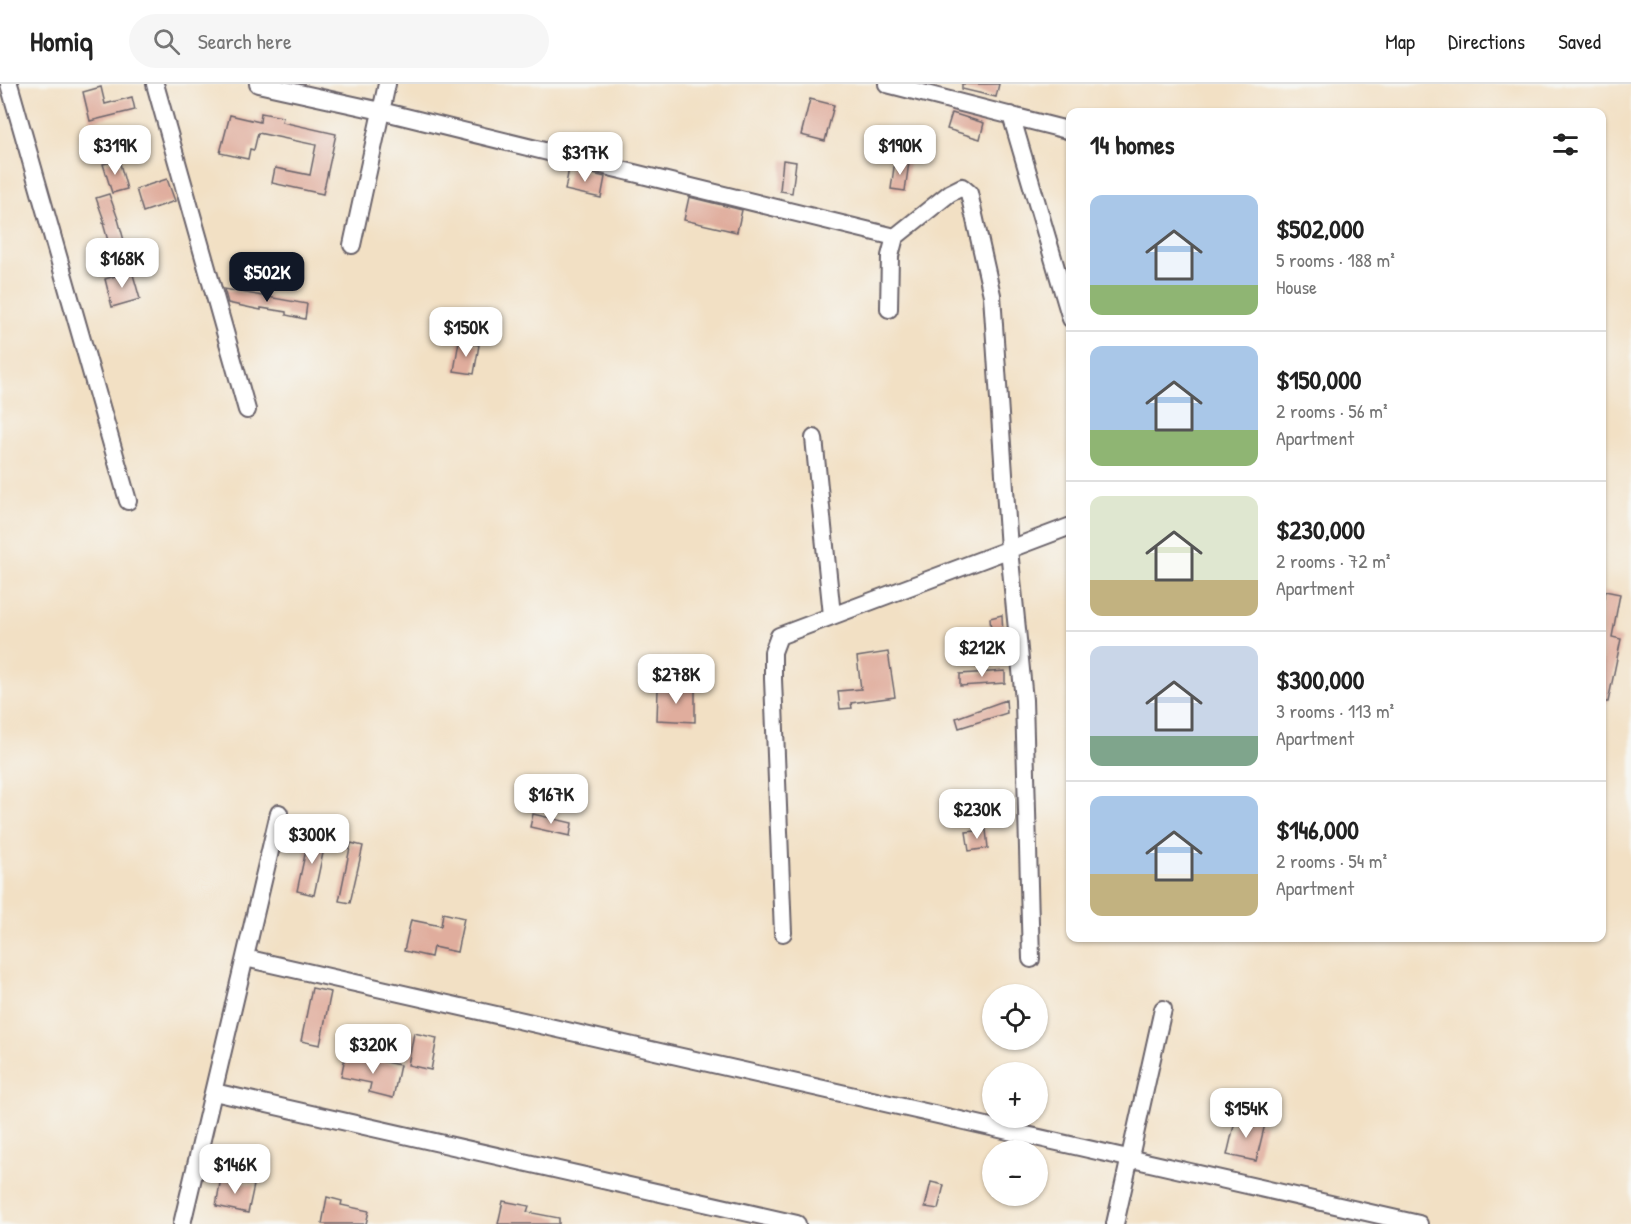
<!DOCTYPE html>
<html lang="en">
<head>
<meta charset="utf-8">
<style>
	body { margin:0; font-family:"Patrick Hand",sans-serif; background:#f6f6f6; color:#222; height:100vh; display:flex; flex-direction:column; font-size:22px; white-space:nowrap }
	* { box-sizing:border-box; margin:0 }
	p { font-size:20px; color:#767676 }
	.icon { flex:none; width:33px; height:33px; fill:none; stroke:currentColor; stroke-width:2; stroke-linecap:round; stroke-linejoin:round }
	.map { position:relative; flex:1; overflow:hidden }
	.panel { position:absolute; left:1066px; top:24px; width:540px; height:834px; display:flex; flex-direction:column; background:#fff; border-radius:12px; box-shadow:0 2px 4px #0004 }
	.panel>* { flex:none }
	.buttons { position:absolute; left:982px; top:900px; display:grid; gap:12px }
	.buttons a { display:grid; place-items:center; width:66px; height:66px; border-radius:50%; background:#fff; box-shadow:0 2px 4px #0004; font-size:30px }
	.price { position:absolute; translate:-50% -51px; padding:0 14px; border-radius:12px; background:#fff; color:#222; font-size:20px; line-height:39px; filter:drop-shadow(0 2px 3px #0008) }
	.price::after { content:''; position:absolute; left:50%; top:36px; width:18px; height:14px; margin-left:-9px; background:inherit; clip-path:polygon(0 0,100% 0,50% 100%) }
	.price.on { background:#111827; color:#fff }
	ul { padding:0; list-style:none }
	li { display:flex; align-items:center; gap:18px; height:150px; padding:0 24px }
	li+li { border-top:2px solid #e0e0e0 }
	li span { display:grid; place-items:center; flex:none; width:168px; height:120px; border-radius:12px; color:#555 }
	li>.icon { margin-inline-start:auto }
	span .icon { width:72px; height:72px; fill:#fffc; stroke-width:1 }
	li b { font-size:26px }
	h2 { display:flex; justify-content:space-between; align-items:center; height:72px; padding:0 24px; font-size:26px }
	header { display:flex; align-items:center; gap:36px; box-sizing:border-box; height:84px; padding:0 30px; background:#fff; border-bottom:2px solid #e0e0e0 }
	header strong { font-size:28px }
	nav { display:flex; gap:33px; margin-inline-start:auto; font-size:21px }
	.search { width:420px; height:54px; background:#f6f6f6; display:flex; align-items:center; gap:15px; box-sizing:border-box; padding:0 21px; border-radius:33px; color:#767676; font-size:22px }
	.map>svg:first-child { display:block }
	.building { fill:#e0ad9d }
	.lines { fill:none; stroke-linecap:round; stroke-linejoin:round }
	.minor-casing { stroke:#6b646b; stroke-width:20 }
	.minor { stroke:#fff; stroke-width:16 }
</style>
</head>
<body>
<header>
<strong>Homiq</strong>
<div class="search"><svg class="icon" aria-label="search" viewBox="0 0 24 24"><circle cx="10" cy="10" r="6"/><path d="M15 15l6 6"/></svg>Search here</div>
<nav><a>Map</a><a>Directions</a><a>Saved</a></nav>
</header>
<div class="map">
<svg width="1631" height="1140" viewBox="0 0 1631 1140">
	<rect width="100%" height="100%" fill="#f6f6f2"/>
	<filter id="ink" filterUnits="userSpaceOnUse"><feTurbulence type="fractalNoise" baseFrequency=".0167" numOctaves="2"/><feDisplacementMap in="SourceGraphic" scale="12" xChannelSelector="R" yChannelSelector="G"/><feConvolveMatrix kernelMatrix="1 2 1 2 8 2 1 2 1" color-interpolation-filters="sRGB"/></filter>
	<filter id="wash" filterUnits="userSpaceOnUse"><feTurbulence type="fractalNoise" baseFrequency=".008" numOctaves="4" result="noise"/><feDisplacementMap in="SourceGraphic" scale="24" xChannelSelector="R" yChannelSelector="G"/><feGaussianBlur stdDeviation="1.35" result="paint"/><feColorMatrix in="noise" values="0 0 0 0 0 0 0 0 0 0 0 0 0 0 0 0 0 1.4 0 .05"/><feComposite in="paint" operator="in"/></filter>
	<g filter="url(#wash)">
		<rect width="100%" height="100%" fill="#f2e0c4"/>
		<g id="blocks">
			<!-- building -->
			<path class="building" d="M962 0H999L996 13 962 5Z
				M101 3 105 20 132 13 135 26 90 37 83 8Z
				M810 15 834 21 825 57 801 51Z
				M261 29 283 33 282 38 336 50 323 110 272 99 275 84 310 91 316 61 258 49 254 66 250 65 248 75 220 69 230 31 260 38Z
				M952 29 984 39 980 55 947 45Z
				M119 76 127 105 112 109 103 80Z
				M783 76 796 78 792 109 780 107Z
				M895 76 909 78 905 107 891 105Z
				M569 84 605 93 601 114 565 106Z
				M167 95 175 117 143 128 136 105Z
				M109 110 118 135 125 160 110 164 103 139H105L96 114Z
				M689 113 742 126 737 148 684 136Z
				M132 187 140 215 112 223 105 195Z
				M224 205 307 220 305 235 286 231V228L261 224V226L228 219Z
				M459 257 479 261 474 290 454 287Z
				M1605 507 1620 510 1612 553 1621 555 1608 618H1602V523Z
				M1002 531 1004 575 995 576 993 559 968 568 965 559 991 547 990 534Z
				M888 568 895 613 851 619 852 624 840 625 838 607 861 605 857 573Z
				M1005 587V599L960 602V590Z
				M658 605H695V638L657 636Z
				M1006 616 1007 629 959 644 956 634Z
				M533 730 572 739 570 752 530 743Z
				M986 746 988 764 969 767 966 748Z
				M309 752 326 755 314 811 297 807Z
				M351 759 363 762 350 819 339 817Z
				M443 829 464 834 457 868 433 863 431 873 404 867 411 836 441 842Z
				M312 904 331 908 320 961 301 957Z
				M414 949 437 954 431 986 408 981Z
				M345 973 375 979V976L400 981 393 1014 369 1008 371 999 341 993Z
				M1236 1033 1265 1040 1256 1077 1227 1071Z
				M221 1094 254 1101 248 1129 216 1122Z
				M931 1098 944 1101 938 1125 925 1123Z
				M327 1113 342 1117 341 1121 369 1127 366 1140H322Z
				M503 1117 529 1122 527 1128 559 1134V1140H498Z"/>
		</g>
	</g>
	<g filter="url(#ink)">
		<use href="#blocks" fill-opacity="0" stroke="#6b646b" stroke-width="1.5"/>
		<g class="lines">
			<!-- minor casing -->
			<g class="minor-casing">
				<path id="minor" d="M9 0 128 417
					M155 0 247 326
					M258 0 381 27 895 153
					M887 0 1071 47
					M1011 31 1071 235
					M352 161 387 0
					M889 225 890 172 895 153 950 109 962 103 969 109 992 211 1009 465 1024 616 1031 875
					M814 354 832 531
					M783 849 773 595V568L779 552 1071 442
					M245 874 1419 1140
					M214 1008 797 1140
					M182 1140 279 729
					M1115 1140 1163 925"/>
			</g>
			<!-- minor -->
			<use href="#minor" class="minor"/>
		</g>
	</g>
</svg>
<div class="buttons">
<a><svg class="icon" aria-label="locate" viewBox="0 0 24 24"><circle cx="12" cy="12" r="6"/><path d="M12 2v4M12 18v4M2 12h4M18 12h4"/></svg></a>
<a>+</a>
<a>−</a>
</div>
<b class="price" style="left:115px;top:92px">$319K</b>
<b class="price" style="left:900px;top:92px">$190K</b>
<b class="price" style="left:585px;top:99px">$317K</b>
<b class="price" style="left:122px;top:205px">$168K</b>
<b class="price on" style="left:267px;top:219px">$502K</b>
<b class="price" style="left:466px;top:274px">$150K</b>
<b class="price" style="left:982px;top:594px">$212K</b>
<b class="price" style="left:676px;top:621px">$278K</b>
<b class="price" style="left:551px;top:741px">$167K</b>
<b class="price" style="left:977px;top:756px">$230K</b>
<b class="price" style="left:312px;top:781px">$300K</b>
<b class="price" style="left:373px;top:991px">$320K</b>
<b class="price" style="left:1246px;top:1055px">$154K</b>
<b class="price" style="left:235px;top:1111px">$146K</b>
<section class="panel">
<h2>14 homes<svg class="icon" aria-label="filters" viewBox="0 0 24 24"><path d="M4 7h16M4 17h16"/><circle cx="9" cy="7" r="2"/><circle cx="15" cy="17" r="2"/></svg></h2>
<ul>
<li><span style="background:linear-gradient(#a9c7e8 75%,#8fb573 0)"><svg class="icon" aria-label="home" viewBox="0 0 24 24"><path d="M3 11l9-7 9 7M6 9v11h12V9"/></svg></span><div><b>$502,000</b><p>5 rooms · 188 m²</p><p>House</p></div></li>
<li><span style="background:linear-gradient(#a9c7e8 70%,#8fb573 0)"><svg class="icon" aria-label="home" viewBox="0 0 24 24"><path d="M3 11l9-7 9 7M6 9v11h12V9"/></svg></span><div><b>$150,000</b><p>2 rooms · 56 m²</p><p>Apartment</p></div></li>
<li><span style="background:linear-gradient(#dfe7d0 70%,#c2b280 0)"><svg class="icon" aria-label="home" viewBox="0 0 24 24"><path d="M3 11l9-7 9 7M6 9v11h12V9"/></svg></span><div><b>$230,000</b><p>2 rooms · 72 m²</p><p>Apartment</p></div></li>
<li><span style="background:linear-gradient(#c9d6e8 75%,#7fa58c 0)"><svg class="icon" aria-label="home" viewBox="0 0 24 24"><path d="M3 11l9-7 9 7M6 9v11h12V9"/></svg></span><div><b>$300,000</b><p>3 rooms · 113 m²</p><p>Apartment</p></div></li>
<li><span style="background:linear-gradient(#a9c7e8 65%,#c2b280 0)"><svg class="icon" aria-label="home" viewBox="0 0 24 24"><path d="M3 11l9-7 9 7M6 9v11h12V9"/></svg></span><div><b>$146,000</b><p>2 rooms · 54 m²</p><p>Apartment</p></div></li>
</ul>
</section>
</div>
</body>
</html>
